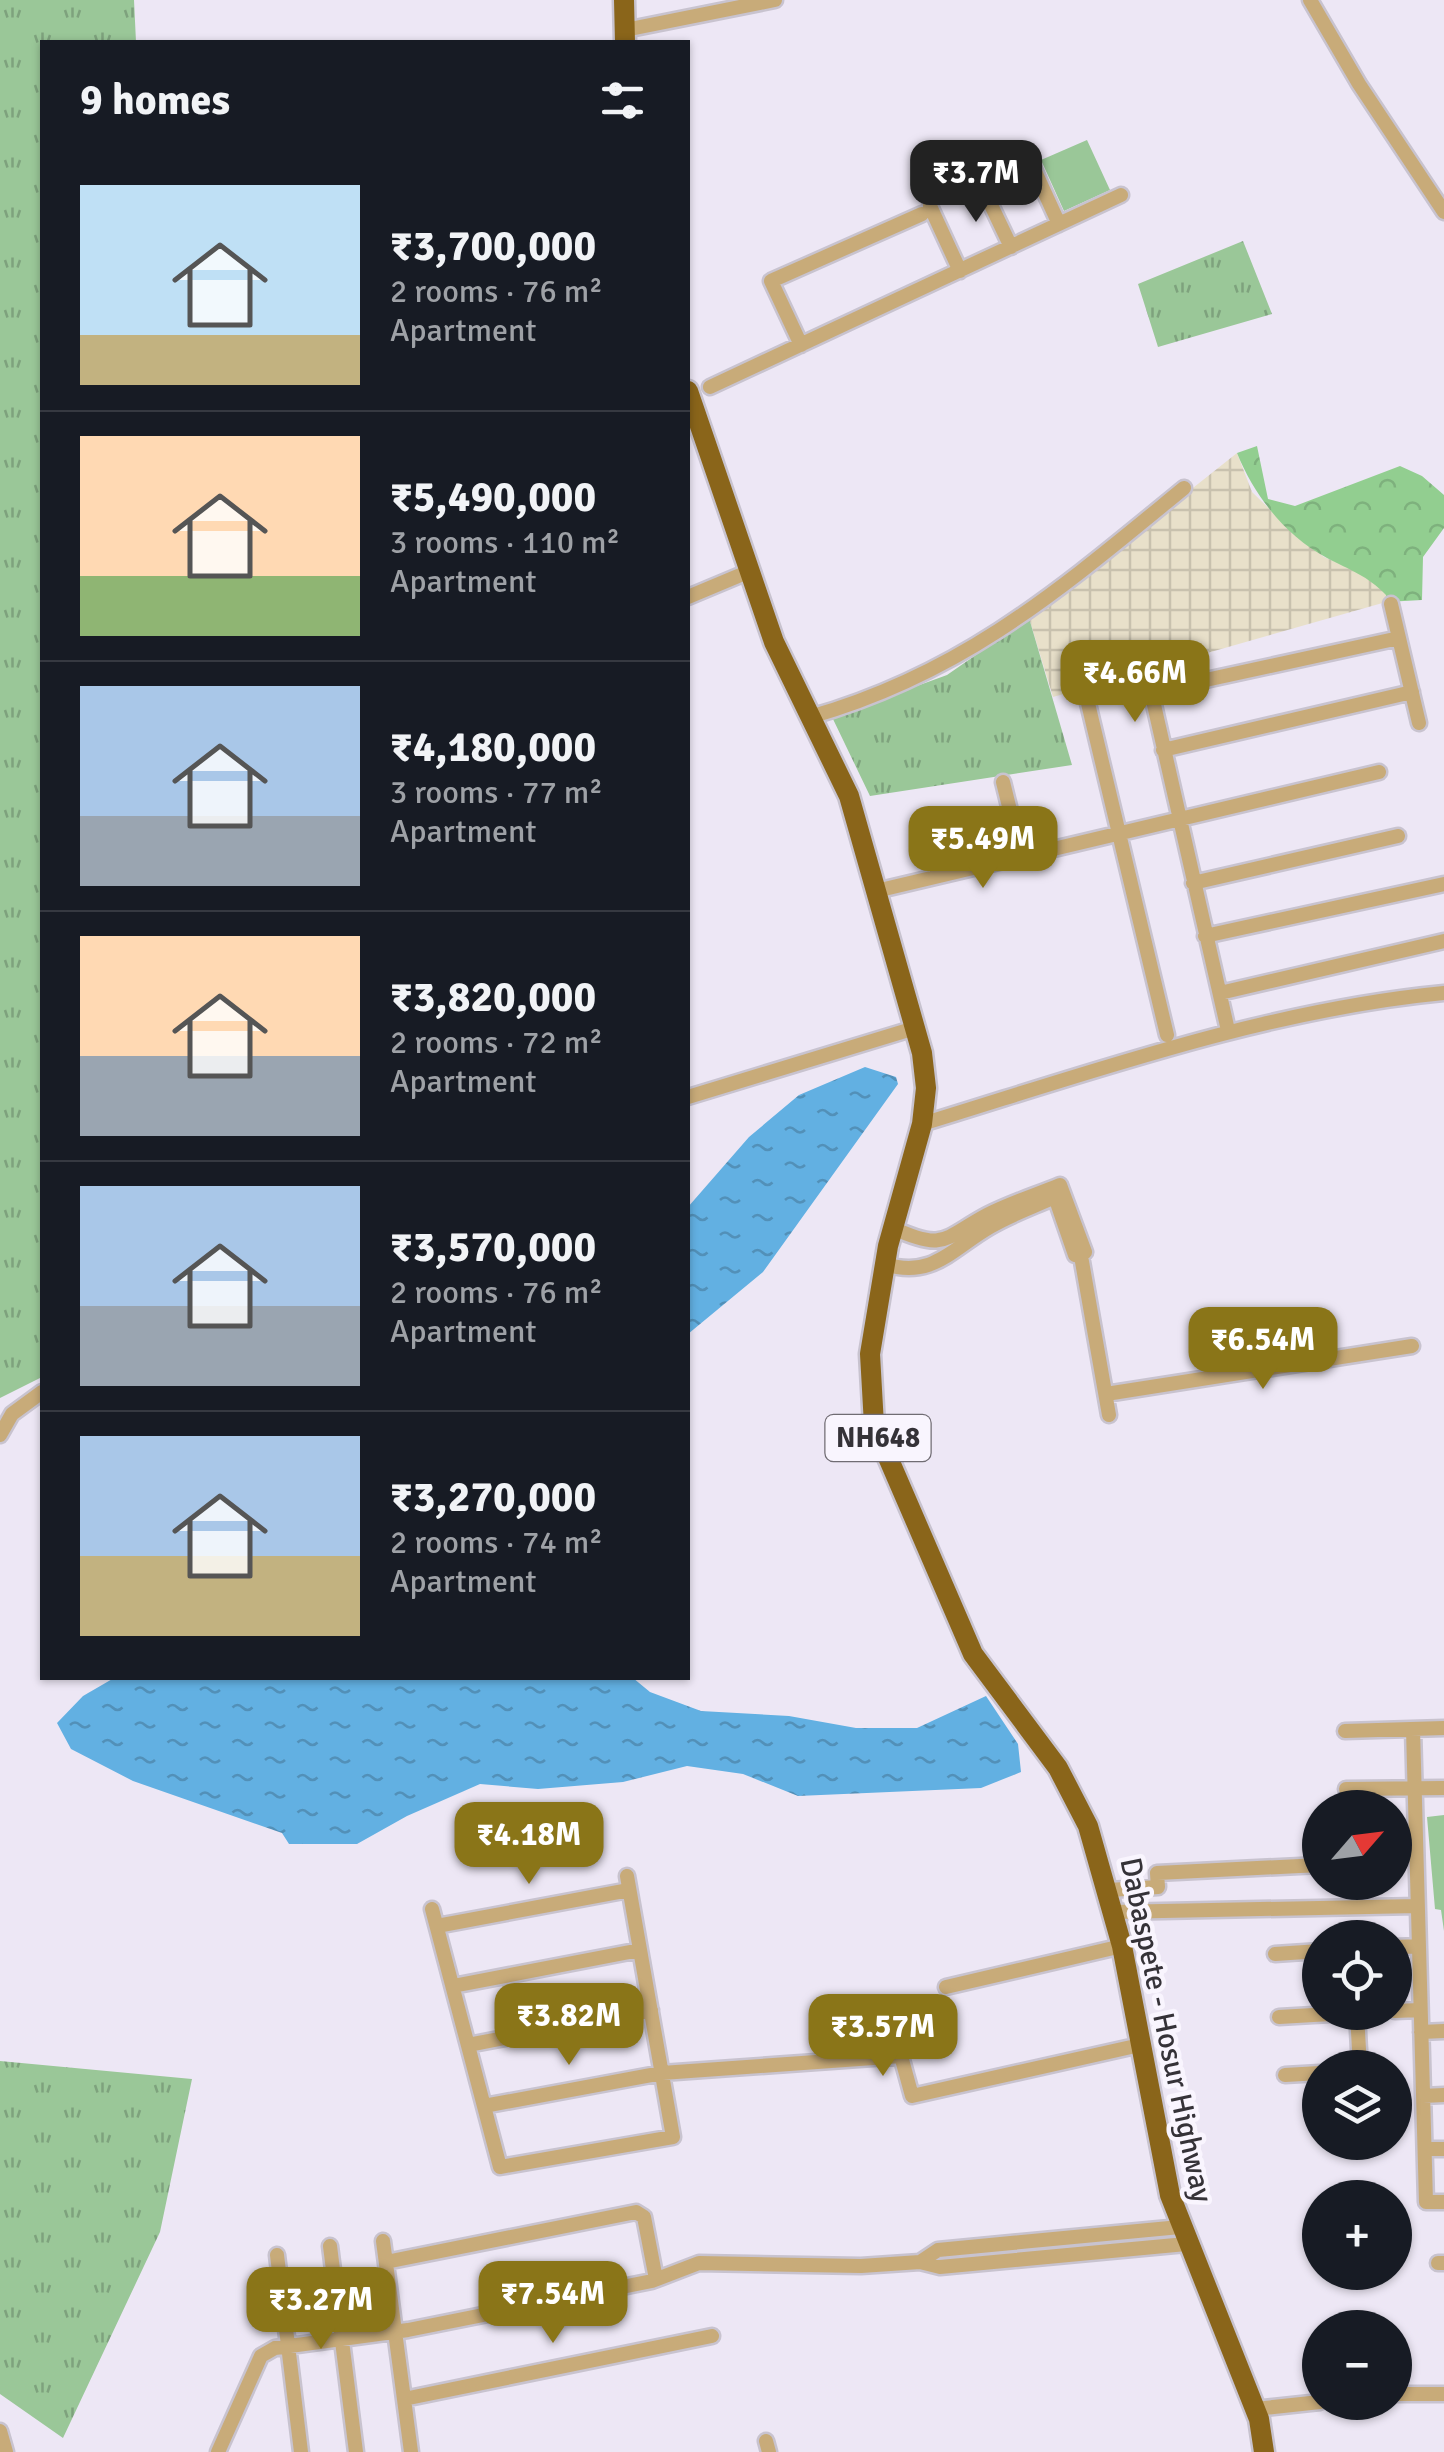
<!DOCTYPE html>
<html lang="en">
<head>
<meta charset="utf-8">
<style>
	body { margin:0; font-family:Signika,sans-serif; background:#20242c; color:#f1f3f6; height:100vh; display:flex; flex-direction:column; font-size:38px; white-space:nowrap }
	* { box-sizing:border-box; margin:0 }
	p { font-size:32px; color:#9ea1a6 }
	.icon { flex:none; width:55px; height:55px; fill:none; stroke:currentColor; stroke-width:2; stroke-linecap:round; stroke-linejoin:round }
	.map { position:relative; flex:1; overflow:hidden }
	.drawer { position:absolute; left:40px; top:40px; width:650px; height:1640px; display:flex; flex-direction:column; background:#171b24; border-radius:0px; box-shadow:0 2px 8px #0004 }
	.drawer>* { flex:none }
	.needle { width:65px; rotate:62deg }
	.fabs { position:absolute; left:1302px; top:1790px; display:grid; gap:20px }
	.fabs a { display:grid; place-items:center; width:110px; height:110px; border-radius:50%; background:#171b24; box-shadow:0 2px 8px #0004; font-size:50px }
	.price { position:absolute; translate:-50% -85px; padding:0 22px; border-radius:20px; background:#8a7518; color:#fff; font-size:32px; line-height:65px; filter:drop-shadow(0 2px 5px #0008) }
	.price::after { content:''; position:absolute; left:50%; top:60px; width:30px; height:22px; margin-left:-15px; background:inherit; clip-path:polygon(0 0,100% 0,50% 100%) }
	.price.selected { background:#222; color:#fff }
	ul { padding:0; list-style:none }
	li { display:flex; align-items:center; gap:30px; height:250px; padding:0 40px }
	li+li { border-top:2px solid #363941 }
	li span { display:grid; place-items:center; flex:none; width:280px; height:200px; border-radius:0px; color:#555 }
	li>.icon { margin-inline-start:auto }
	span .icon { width:120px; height:120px; fill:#fffc; stroke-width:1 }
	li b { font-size:42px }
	h2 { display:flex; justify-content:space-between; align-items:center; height:120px; padding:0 40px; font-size:42px }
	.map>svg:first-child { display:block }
	.industrial { fill:url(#industrial-grid) }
	.grass { fill:url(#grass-tufts) }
	.forest { fill:url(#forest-crowns) }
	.park { fill:#9ac798 }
	.water { fill:url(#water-ripples) }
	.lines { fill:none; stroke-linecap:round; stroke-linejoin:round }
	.minor-casing { stroke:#c8c3cf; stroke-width:19 }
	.highway-casing { stroke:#c8c3cf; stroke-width:25 }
	.minor { stroke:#c8ab79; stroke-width:14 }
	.highway { stroke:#8a651a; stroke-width:20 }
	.labels { text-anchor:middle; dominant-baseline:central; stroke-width:9; stroke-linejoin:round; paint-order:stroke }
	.shield { fill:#f9f5fe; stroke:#706c73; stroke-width:2.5 }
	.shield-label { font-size:28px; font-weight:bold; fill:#353238 }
	.street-label { font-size:30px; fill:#353238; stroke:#f9f5fe }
</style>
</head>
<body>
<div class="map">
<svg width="1444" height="2452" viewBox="0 0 1444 2452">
	<defs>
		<pattern id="industrial-grid" width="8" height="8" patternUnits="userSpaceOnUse" patternTransform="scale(2.5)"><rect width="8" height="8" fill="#e8e0ca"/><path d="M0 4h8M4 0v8" fill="none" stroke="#c8c1ae"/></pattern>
		<pattern id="grass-tufts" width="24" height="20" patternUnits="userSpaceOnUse" patternTransform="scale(2.5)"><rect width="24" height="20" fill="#9ac798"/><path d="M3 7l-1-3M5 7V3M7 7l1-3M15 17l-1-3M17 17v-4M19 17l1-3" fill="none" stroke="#7ea27d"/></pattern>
		<pattern id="forest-crowns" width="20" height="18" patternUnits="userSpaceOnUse" patternTransform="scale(2.5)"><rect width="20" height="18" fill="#92ce90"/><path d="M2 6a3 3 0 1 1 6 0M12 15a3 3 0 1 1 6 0" fill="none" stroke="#7eb17d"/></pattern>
		<pattern id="water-ripples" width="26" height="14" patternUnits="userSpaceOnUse" patternTransform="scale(2.5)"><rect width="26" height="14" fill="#62b0e2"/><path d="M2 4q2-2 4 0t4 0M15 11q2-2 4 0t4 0" fill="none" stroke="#5290b8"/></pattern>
	</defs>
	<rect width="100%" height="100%" fill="#ede7f5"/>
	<!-- industrial -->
	<path class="industrial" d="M1237 453 1252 492 1290 529 1324 557 1367 575 1387 595 1386 602 1053 697 1029 618Z"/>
	<!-- grass -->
	<path class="grass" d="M0 0H134L136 42H42V1377L0 1398Z
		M1243 241 1272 314 1158 347 1138 284Z
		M1029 618 1072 765 870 796 832 717 947 675Z
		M0 2061 192 2079 160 2232 63 2438 0 2394Z"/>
	<!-- forest -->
	<path class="forest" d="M1257 446 1268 499 1295 506 1400 466 1422 476 1444 495V528L1423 557 1422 600 1386 602V595C1368 576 1350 570 1327 558 1285 536 1254 495 1237 453Z"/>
	<!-- park -->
	<path class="park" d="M1087 140 1110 190 1064 211 1041 160Z
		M1444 1815V1931L1441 1910 1435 1909 1427 1817Z"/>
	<!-- water -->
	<path class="water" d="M865 1067 896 1077 898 1084 763 1272 688 1334V1207L749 1137 799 1095Z
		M114 1678H633L650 1692 701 1711 789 1716 856 1728H917L986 1696 1018 1744 1021 1772 981 1788 798 1796 743 1774 687 1766 623 1782 538 1789 480 1784 407 1816 357 1844H289L282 1833 133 1781 71 1749 57 1723 83 1696Z"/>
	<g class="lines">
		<!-- minor casing -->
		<g class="minor-casing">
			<path id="minor" d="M1310 0 1359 84 1444 212
				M625 30 775 0
				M1032 165 1059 224
				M981 184 1011 247
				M930 206 960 271
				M801 345 771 281 922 214
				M710 387 1121 195
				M688 597 750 571
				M1391 604 1419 723
				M1086 695 1167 1035
				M810 717C965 673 1063 587 1184 488
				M1163 750 1412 692
				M1003 782 1021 855
				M935 876 948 866 1005 853 1014 857
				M1193 883 1398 836
				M876 891 1379 772
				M1205 936 1444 884
				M1220 993 1444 941
				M1227 1026 1152 696 1169 688 1399 638
				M688 1097 915 1028
				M922 1124C1092 1072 1266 1010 1444 993
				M893 1228C945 1252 944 1238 987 1215 1010 1203 1036 1195 1060 1185L1085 1252 1081 1256 1109 1415
				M885 1264C932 1279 952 1249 990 1227 1010 1215 1033 1207 1055 1197L1075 1255 1081 1256
				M1106 1394 1412 1346
				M0 1435 12 1414 42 1392
				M1413 1729 1426 2202H1444
				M1345 1731 1444 1728
				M1346 1789 1444 1788
				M1395 1846H1415
				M1109 1890 1158 1887 1157 1873 1320 1865
				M432 1909 500 2167 673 2137 627 1876
				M1114 1912 1417 1906
				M437 1926 629 1890
				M1395 1947 1418 1946
				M1275 1954 1320 1951
				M453 1986 640 1950
				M946 1987 1122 1946
				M1395 2011 1420 2010
				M1357 2013 1360 2068
				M1279 2017 1365 2012
				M1421 2032 1444 2031
				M468 2045 651 2010
				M1285 2075 1320 2073
				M1423 2096 1444 2095
				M484 2106 662 2073 901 2056 912 2096 1140 2045
				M1425 2149H1444
				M1180 2227 938 2250 920 2262 940 2267 1186 2244
				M383 2241 411 2452
				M330 2246 356 2452
				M277 2255 301 2452
				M386 2262 636 2212 644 2217 656 2279
				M1438 2263H1444
				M1395 2394H1444
				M404 2399 712 2336
				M1255 2409 1320 2402
				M0 2431 6 2452
				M766 2441 769 2452
				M218 2452 261 2356 275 2348 408 2330 652 2281 699 2263 861 2266 920 2262"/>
		</g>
		<!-- highway casing -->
		<g class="highway-casing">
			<path id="highway" d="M624 0 625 42
				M688 391 774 642 849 796 922 1053 926 1088 922 1124 888 1246 870 1354 874 1425 973 1654 1058 1768 1088 1826 1122 1946 1170 2195 1259 2419 1264 2452"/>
		</g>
		<!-- minor -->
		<use href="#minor" class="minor"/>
		<!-- highway -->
		<use href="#highway" class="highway"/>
	</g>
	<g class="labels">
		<!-- shield labels -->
		<rect class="shield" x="825.5" y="1415" width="105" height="46" rx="8"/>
		<g class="shield-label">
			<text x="878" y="1438">NH648</text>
		</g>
		<!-- street labels -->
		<g class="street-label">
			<text transform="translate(1166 2030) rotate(78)">Dabaspete - Hosur Highway</text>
		</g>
	</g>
</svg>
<div class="fabs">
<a><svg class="needle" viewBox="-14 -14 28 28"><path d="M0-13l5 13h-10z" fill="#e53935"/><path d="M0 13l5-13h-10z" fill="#9ea1a6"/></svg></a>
<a><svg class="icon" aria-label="locate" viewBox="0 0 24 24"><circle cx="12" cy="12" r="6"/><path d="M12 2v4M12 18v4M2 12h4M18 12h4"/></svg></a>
<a><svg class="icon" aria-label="layers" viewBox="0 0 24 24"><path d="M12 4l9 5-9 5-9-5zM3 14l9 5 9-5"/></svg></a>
<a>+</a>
<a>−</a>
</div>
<b class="price selected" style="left:976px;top:225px">₹3.7M</b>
<b class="price" style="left:1135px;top:725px">₹4.66M</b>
<b class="price" style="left:983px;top:891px">₹5.49M</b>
<b class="price" style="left:1263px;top:1392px">₹6.54M</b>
<b class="price" style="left:529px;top:1887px">₹4.18M</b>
<b class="price" style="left:569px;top:2068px">₹3.82M</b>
<b class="price" style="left:883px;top:2079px">₹3.57M</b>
<b class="price" style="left:553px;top:2346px">₹7.54M</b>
<b class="price" style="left:321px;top:2352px">₹3.27M</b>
<section class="drawer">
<h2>9 homes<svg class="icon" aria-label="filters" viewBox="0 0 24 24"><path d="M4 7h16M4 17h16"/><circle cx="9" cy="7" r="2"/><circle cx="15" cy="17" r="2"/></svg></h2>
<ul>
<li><span style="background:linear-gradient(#bfe0f5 75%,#c2b280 0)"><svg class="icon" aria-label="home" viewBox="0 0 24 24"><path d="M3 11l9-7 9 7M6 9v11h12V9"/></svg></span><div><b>₹3,700,000</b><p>2 rooms · 76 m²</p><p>Apartment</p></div></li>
<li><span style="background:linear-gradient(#ffd9b3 70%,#8fb573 0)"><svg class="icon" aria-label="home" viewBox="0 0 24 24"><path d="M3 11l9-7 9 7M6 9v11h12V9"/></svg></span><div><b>₹5,490,000</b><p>3 rooms · 110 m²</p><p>Apartment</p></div></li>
<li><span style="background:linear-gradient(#a9c7e8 65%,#9aa5b1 0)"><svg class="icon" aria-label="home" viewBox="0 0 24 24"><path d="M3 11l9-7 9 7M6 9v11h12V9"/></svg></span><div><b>₹4,180,000</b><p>3 rooms · 77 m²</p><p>Apartment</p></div></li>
<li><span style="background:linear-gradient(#ffd9b3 60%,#9aa5b1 0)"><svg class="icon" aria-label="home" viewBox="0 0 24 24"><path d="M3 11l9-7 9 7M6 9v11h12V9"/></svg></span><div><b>₹3,820,000</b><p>2 rooms · 72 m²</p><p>Apartment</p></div></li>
<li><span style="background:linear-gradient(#a9c7e8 60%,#9aa5b1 0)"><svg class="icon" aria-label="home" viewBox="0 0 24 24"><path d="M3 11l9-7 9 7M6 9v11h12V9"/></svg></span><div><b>₹3,570,000</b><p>2 rooms · 76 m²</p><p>Apartment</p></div></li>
<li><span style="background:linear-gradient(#a9c7e8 60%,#c2b280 0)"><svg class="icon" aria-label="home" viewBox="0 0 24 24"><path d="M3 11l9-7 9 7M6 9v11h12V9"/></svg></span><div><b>₹3,270,000</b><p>2 rooms · 74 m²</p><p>Apartment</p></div></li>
</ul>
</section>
</div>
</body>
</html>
